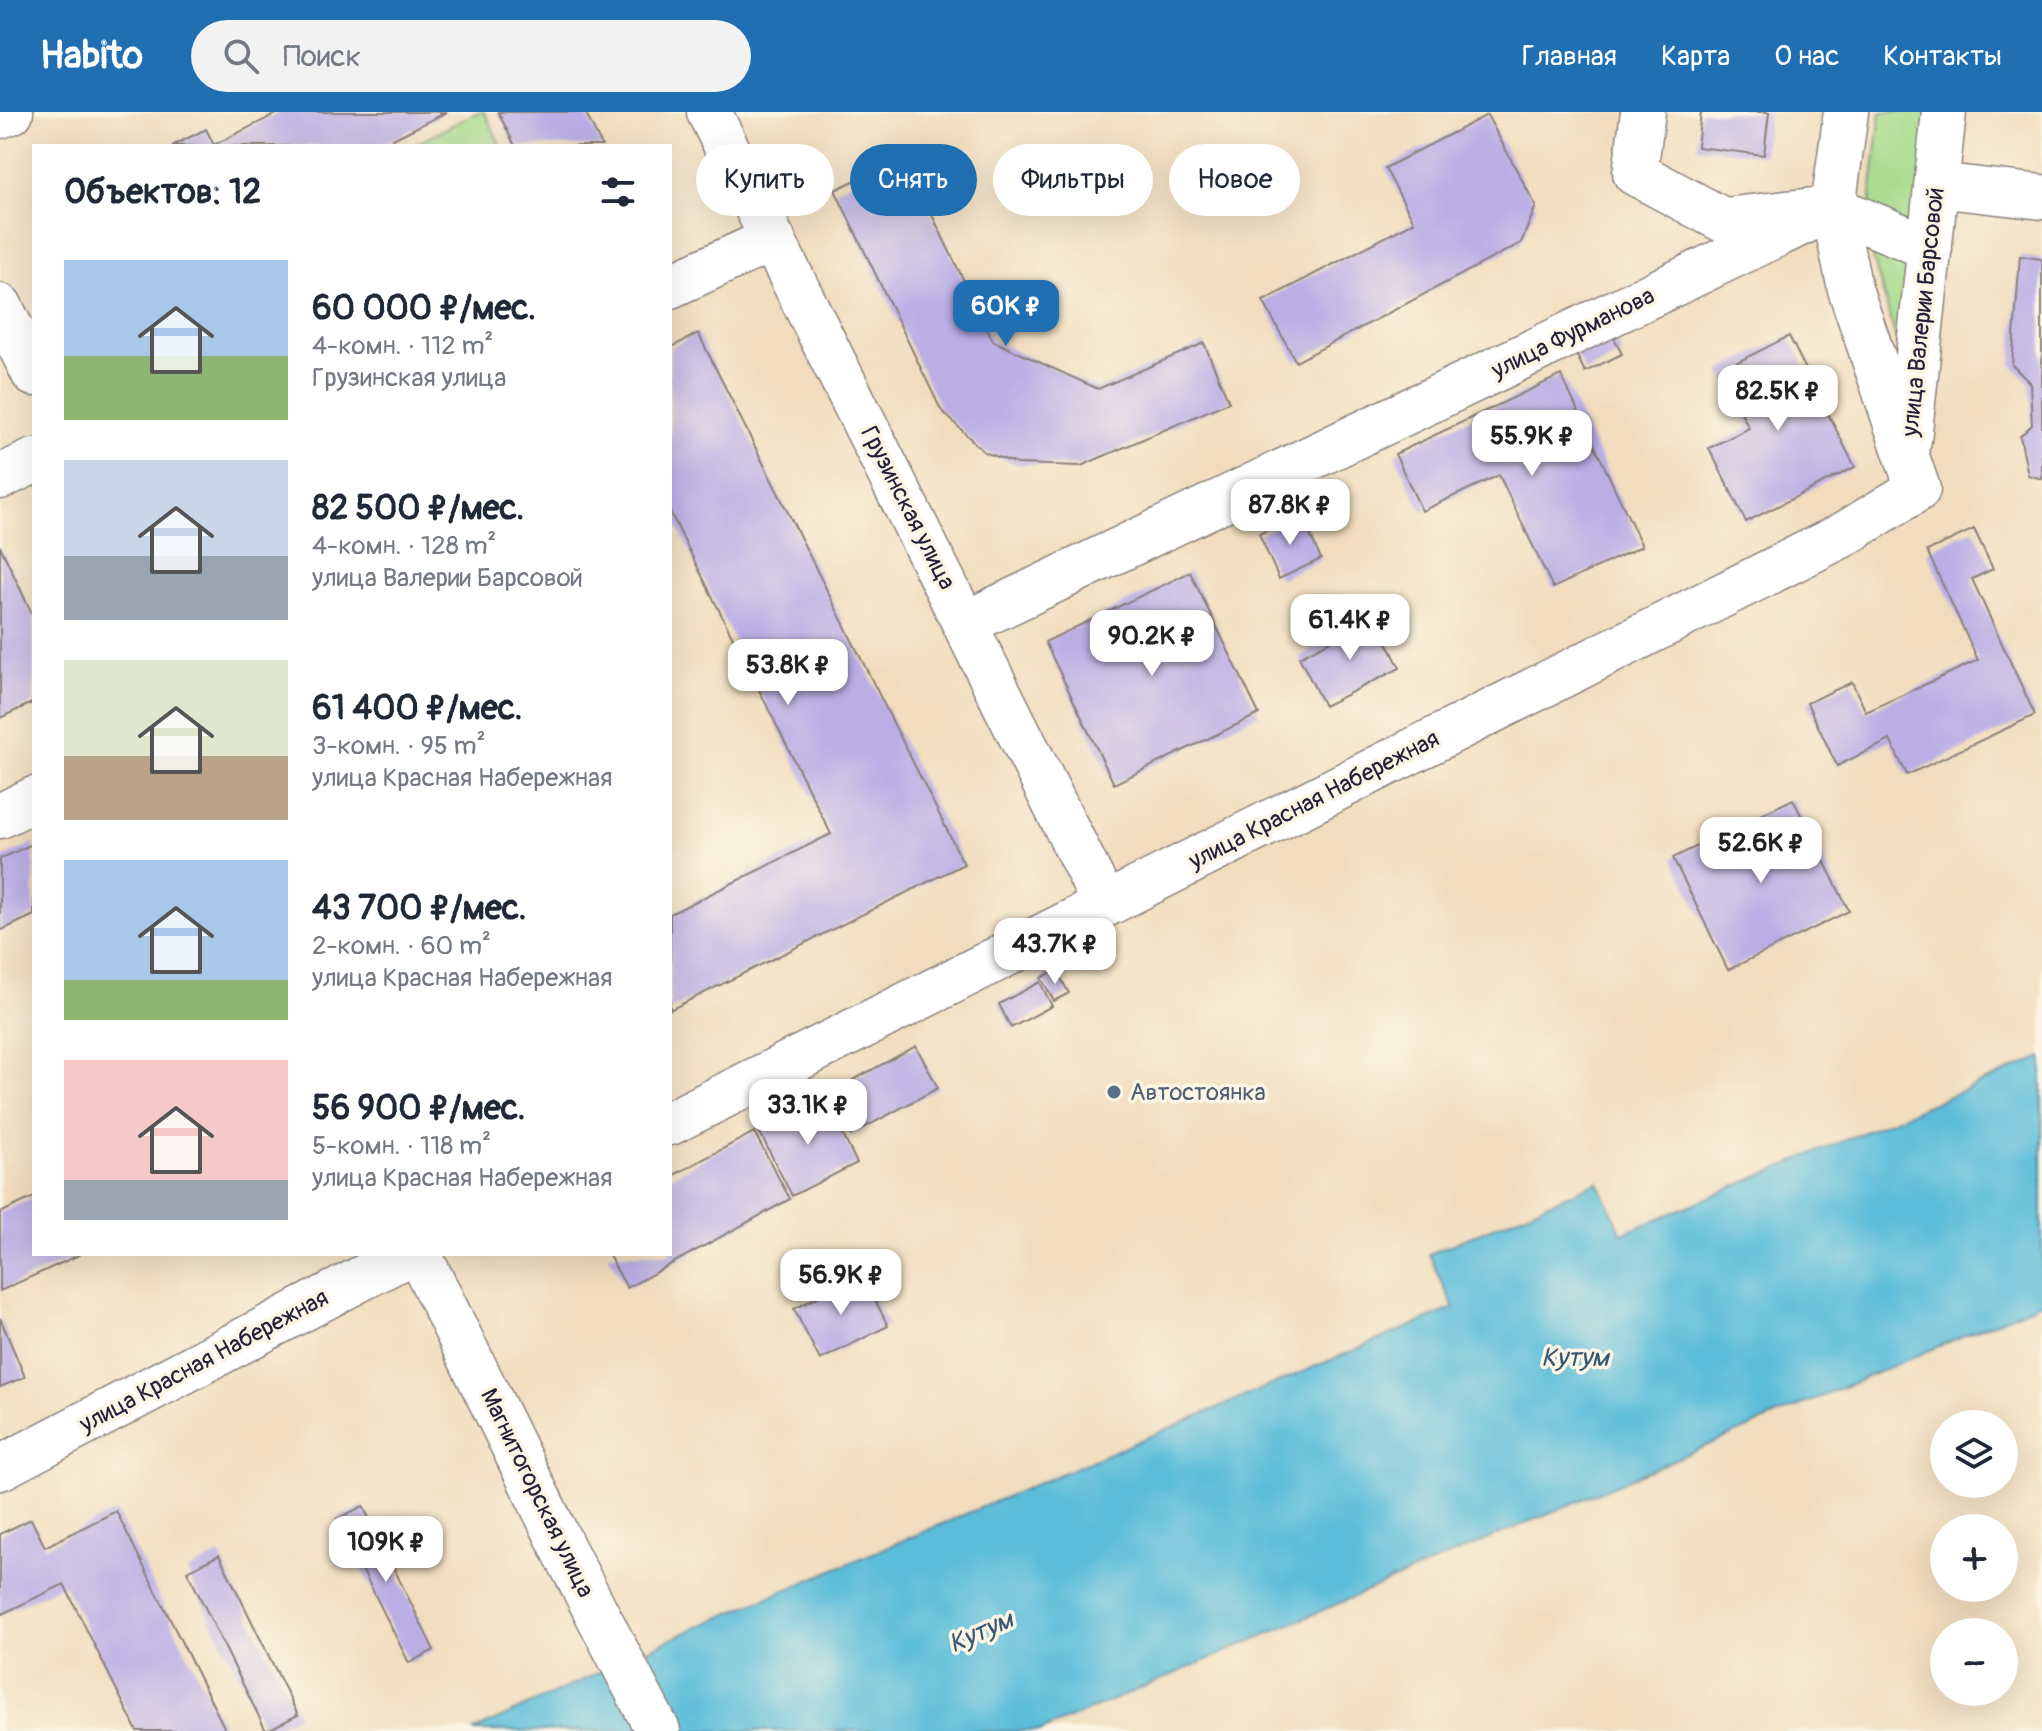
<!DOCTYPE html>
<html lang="ru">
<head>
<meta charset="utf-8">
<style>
	body { margin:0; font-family:Pangolin,sans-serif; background:#f2f2f3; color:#1f2937; height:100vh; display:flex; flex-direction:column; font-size:30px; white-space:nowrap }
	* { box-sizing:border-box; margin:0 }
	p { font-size:26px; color:#747a83 }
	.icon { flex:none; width:44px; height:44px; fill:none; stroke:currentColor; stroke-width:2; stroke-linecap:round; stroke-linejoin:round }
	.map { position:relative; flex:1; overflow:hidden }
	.sheet { position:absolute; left:32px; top:32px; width:640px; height:1112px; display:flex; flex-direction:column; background:#fff; border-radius:0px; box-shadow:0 8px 32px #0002 }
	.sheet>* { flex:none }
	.top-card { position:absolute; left:696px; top:32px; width:760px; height:72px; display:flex; gap:16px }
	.fabs { position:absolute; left:1930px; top:1298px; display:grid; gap:16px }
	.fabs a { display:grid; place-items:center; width:88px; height:88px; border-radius:50%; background:#fff; box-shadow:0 8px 32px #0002; font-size:40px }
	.price { position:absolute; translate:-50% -68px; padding:0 18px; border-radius:16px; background:#fff; color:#222; font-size:26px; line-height:52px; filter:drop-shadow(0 2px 4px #0008) }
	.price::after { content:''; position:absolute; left:50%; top:48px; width:24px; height:18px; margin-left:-12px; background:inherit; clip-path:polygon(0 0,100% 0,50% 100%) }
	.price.selected { background:#1f6fb2; color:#fff }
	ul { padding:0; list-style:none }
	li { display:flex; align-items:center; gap:24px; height:200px; padding:0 32px }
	li span { display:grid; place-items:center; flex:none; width:224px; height:160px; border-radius:0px; color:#555 }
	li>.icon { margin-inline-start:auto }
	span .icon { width:96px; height:96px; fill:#fffc; stroke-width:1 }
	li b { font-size:34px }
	h2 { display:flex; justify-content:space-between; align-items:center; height:96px; padding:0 32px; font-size:34px }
	.chip { padding:0 28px; border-radius:36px; background:#fff; box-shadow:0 8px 32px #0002; font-size:28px; line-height:72px }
	.chip.selected { background:#1f6fb2; color:#fff }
	header { display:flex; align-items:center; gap:48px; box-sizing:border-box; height:112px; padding:0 40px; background:#1f6fb2; color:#fff }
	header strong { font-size:38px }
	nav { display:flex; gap:44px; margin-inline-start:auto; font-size:28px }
	.search { width:560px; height:72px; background:#f2f2f3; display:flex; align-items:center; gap:20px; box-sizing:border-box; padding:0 28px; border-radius:44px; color:#747a83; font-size:30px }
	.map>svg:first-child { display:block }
	.green { fill:#a7dc8d; stroke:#647f64; stroke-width:2 }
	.water { fill:#5bbdda; stroke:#3e708a; stroke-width:2 }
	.building { fill:#baaee5 }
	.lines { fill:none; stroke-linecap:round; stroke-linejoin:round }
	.minor-casing { stroke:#8a807c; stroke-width:47 }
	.major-casing { stroke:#8a807c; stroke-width:47 }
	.minor { stroke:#fff; stroke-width:44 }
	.major { stroke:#fff; stroke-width:44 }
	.service-dot { fill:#5c6f8a; stroke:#fcf5e5; stroke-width:3 }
	.labels { text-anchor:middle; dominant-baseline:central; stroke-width:7; stroke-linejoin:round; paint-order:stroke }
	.street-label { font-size:24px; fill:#22223b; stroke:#fcf5e5 }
	.service-label { font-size:24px; fill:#4e5e75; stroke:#fcf5e5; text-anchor:start }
	.water-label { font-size:26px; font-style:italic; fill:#365873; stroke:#fcf5e5 }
</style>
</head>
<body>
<header>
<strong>Habito</strong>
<div class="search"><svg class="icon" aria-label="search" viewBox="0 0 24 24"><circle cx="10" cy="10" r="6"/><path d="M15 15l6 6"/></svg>Поиск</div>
<nav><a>Главная</a><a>Карта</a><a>О нас</a><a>Контакты</a></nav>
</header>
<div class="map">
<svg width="2042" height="1619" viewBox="0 0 2042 1619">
	<rect width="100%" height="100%" fill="#fcf5e5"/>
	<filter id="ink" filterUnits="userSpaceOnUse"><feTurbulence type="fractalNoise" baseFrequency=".0125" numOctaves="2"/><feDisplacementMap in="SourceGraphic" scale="16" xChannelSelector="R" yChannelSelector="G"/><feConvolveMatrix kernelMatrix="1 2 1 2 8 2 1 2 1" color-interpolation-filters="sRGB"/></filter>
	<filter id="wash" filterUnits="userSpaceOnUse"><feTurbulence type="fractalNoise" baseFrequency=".006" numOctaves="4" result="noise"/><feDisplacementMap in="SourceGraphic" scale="32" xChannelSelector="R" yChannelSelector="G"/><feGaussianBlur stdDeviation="1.8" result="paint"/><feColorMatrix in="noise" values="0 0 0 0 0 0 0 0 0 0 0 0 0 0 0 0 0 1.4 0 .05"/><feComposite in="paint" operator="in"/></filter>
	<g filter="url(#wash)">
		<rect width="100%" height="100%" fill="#f1ddbd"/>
		<!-- green -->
		<path class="green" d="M478 0H484L501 34H412Z
			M1881 0H1930L1917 115 1868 110Z
			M1870 134 1920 141 1904 256Z"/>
		<!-- water -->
		<path class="water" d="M2042 945V1190L1041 1619H473L695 1516 1454 1196 1429 1142 1598 1070 1622 1122Z"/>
		<g id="blocks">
			<!-- building -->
			<path class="building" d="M280 0H447L379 34H172L206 17 214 33Z
				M498 0H585L602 34H515Z
				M1701 0H1769L1764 43 1697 35Z
				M1487 3 1536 94 1521 131 1296 250 1263 189 1414 110 1385 56Z
				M904 45 993 229 1098 277 1204 231 1229 290 1081 354 1017 352 984 340 941 298 835 78Z
				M2020 144 2042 147V367L2028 363 2020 324 2032 313 2030 271 2012 253Z
				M1608 214 1622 242 1585 260 1571 232Z
				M698 221 964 752 670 898V802L831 722 670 400V236Z
				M1789 224 1855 355 1746 410 1709 336 1749 316 1720 259Z
				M1561 263 1642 434 1553 476 1499 363 1422 399 1395 342Z
				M1301 403 1321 447 1279 467 1259 422Z
				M1974 417 1993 457 1972 467 2035 603 1907 663 1890 628 1837 654 1807 591 1852 570 1866 600 1978 548 1927 439Z
				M0 434 34 506V590L0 606Z
				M1190 460 1259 602 1114 672 1045 530Z
				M1375 506 1400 556 1324 594 1299 545Z
				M1793 687 1849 799 1728 858 1673 746Z
				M34 731V803L0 819V747Z
				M1056 858 1069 881 1054 889 1041 866Z
				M1040 870 1052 894 1011 916 999 892Z
				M916 934 938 976 851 1023 829 981Z
				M824 986 857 1051 792 1084 759 1019Z
				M754 1020 790 1087 627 1176 608 1142H670V1065Z
				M34 1085V1142H81L0 1179V1101Z
				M862 1162 888 1214 820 1248 794 1197Z
				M0 1206 25 1265 0 1275Z
				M363 1394 434 1538 409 1551 337 1407Z
				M116 1399 226 1619H137L64 1472 0 1503V1422L31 1407 45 1435Z
				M219 1443 298 1603 266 1619 187 1459Z"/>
		</g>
	</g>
	<g filter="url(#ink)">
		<use href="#blocks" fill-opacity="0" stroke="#8a807c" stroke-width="2"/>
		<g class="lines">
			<!-- minor casing -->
			<g class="minor-casing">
				<path id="minor" d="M709 0 1105 793
					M1643 0 1635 61 1723 108 1833 96 1930 136
					M0 4 11 0
					M1936 73 2042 85
					M670 174 773 127
					M1909 328 1944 0
					M0 365 34 349
					M966 511 1833 96
					M0 704 34 687
					M670 1011 1843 423 1918 377 1850 177 1833 96 1846 0
					M0 1356 408 1142"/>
			</g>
			<!-- major casing -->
			<g class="major-casing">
				<path id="major" d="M0 194 34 262
					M419 1142 565 1440 658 1619"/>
			</g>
			<!-- minor -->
			<use href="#minor" class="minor"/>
			<!-- major -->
			<use href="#major" class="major"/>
		</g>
	</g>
	<!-- markers -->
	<circle class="service-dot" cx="1114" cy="980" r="8"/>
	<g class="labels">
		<!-- street labels -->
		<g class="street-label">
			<text transform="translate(1923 200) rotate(-84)">улица Валерии Барсовой</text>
			<text transform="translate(1573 221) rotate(-26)">улица Фурманова</text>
			<text transform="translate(908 396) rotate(63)">Грузинская улица</text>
			<text transform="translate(1314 688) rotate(-27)">улица Красная Набережная</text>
			<text transform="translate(204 1249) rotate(-28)">улица Красная Набережная</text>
			<text transform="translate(537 1381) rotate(64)">Магнитогорская улица</text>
		</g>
		<!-- service labels -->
		<g class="service-label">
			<text x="1130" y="980">Автостоянка</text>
		</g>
		<!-- water labels -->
		<g class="water-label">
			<text x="1575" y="1246">Кутум</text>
			<text transform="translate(981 1520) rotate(-24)">Кутум</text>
		</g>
	</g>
</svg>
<div class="fabs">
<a><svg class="icon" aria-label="layers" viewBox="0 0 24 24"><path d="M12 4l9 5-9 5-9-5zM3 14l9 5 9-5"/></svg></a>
<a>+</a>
<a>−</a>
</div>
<b class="price selected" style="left:1006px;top:236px">60K ₽</b>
<b class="price" style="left:1778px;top:321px">82.5K ₽</b>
<b class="price" style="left:1532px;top:366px">55.9K ₽</b>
<b class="price" style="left:1290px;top:435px">87.8K ₽</b>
<b class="price" style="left:1350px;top:550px">61.4K ₽</b>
<b class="price" style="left:1152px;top:566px">90.2K ₽</b>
<b class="price" style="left:788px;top:595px">53.8K ₽</b>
<b class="price" style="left:1761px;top:773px">52.6K ₽</b>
<b class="price" style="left:1055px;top:874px">43.7K ₽</b>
<b class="price" style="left:808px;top:1035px">33.1K ₽</b>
<b class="price" style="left:841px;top:1205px">56.9K ₽</b>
<b class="price" style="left:386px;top:1472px">109K ₽</b>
<div class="top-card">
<a class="chip">Купить</a>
<a class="chip selected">Снять</a>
<a class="chip">Фильтры</a>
<a class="chip">Новое</a>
</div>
<section class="sheet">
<h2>Объектов: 12<svg class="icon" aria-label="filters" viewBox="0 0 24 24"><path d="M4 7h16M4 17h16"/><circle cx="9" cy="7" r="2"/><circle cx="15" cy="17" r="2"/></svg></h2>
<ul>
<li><span style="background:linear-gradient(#a9c7e8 60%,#8fb573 0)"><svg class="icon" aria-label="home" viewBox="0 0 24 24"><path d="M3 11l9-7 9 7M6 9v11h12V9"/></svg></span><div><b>60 000 ₽/мес.</b><p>4-комн. · 112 m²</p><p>Грузинская улица</p></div></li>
<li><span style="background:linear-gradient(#c9d6e8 60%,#9aa5b1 0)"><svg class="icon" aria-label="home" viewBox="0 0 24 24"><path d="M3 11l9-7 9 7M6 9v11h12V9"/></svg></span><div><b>82 500 ₽/мес.</b><p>4-комн. · 128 m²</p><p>улица Валерии Барсовой</p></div></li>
<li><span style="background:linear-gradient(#dfe7d0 60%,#b9a48a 0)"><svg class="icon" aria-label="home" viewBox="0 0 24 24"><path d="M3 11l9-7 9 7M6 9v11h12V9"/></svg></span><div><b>61 400 ₽/мес.</b><p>3-комн. · 95 m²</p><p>улица Красная Набережная</p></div></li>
<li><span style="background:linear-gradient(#a9c7e8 75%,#8fb573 0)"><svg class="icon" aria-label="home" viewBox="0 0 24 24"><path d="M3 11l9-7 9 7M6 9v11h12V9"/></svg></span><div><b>43 700 ₽/мес.</b><p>2-комн. · 60 m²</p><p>улица Красная Набережная</p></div></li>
<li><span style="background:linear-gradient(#f6c9c9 75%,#9aa5b1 0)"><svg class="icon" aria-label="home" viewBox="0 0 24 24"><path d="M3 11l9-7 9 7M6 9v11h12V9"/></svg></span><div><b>56 900 ₽/мес.</b><p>5-комн. · 118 m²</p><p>улица Красная Набережная</p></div></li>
</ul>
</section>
</div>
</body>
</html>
